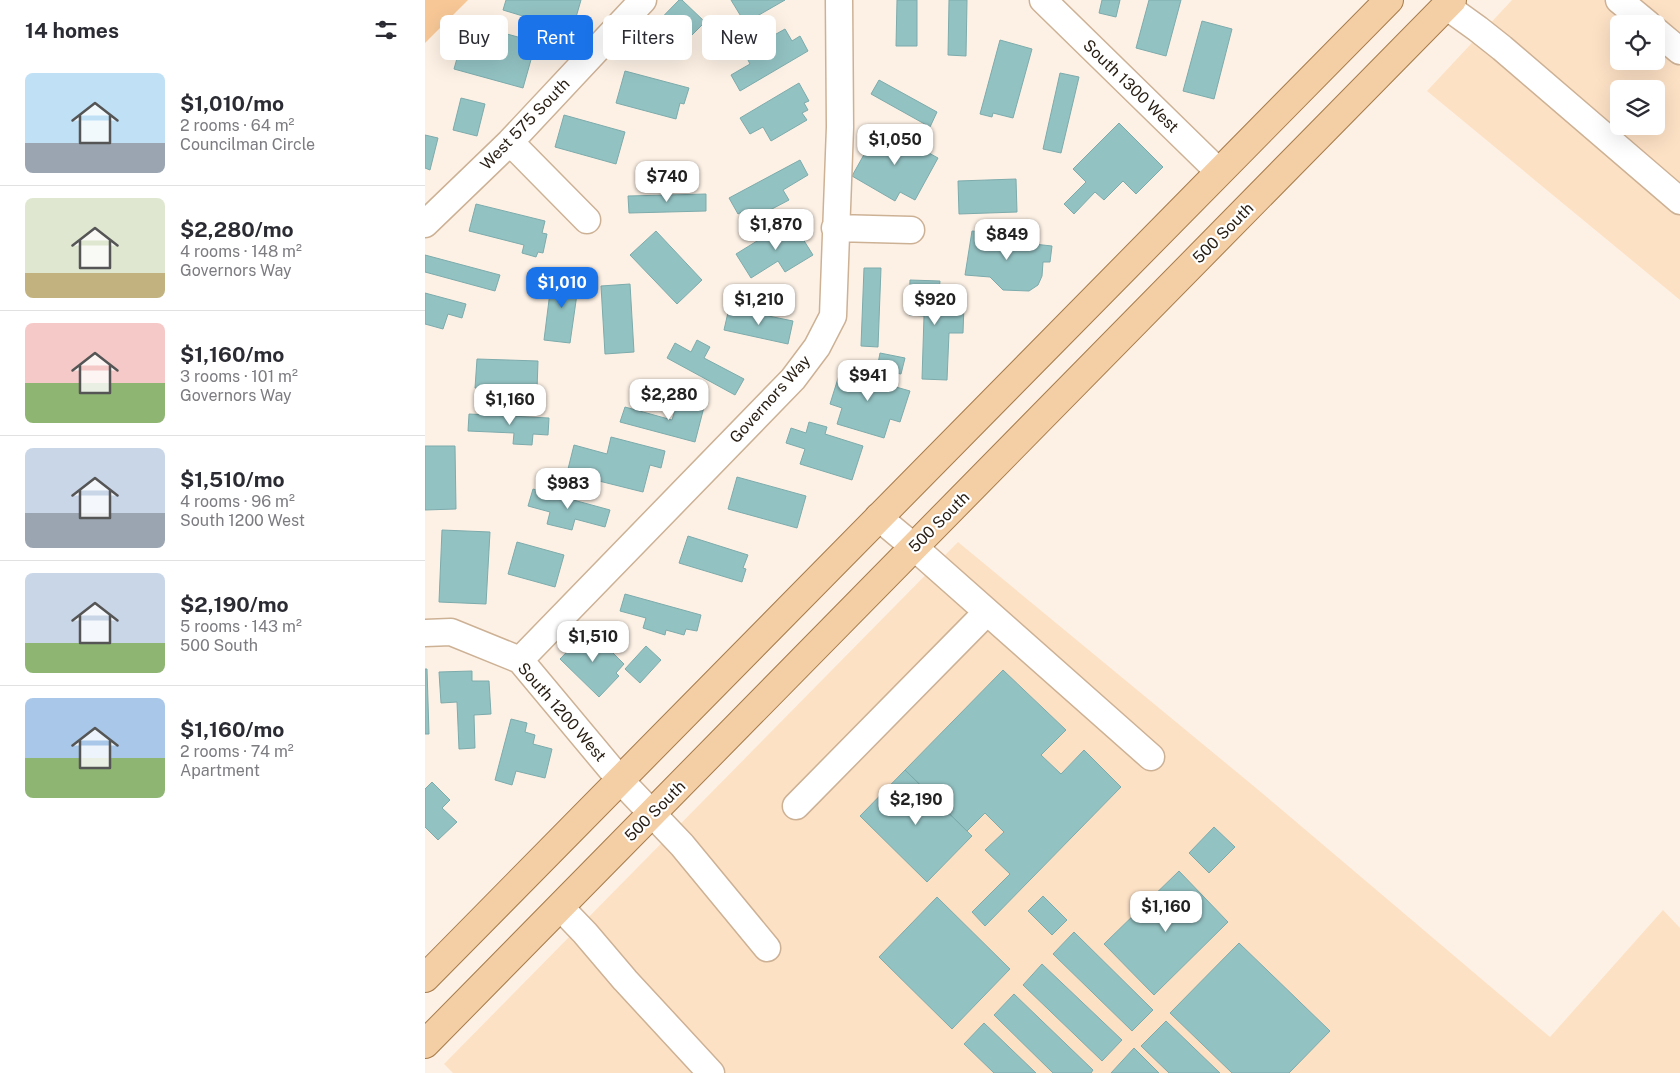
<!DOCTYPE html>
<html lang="en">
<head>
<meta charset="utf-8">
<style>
	body { margin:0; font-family:"Public Sans",sans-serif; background:#f7f7f7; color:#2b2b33; height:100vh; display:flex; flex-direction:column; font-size:19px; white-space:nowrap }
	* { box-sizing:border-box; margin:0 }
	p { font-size:16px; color:#7c7c81 }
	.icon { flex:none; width:28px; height:28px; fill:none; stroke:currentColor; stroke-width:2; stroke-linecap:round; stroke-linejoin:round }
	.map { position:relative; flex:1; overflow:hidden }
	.drawer { display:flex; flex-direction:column; background:#fff; width:425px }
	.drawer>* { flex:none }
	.banner { position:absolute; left:15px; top:15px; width:475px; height:45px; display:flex; gap:10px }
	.buttons { position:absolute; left:1185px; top:15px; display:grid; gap:10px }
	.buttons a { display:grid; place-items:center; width:55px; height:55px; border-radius:8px; background:#fff; box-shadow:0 5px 20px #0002; font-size:25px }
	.price { position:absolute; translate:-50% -42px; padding:0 11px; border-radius:10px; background:#fff; color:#222; font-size:16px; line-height:32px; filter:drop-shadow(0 1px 2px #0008) }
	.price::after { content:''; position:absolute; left:50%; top:30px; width:15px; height:11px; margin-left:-8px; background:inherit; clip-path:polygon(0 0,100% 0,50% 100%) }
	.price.selected { background:#1a73e8; color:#fff }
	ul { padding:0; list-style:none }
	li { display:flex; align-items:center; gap:15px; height:125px; padding:0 25px }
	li+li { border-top:1px solid #e1e1e2 }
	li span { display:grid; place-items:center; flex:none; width:140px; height:100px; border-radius:8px; color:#555 }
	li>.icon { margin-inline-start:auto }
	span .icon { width:60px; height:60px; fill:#fffc; stroke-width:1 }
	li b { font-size:21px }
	h2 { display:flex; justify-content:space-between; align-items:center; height:60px; padding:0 25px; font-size:21px }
	.pill { padding:0 18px; border-radius:8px; background:#fff; box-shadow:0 5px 20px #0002; font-size:18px; line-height:45px }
	.pill.selected { background:#1a73e8; color:#fff }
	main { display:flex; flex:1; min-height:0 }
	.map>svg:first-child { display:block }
	.built { fill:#fde1c5; fill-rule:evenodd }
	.green { fill:#f7c796 }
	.building { fill:#93c2c3; stroke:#7dabac }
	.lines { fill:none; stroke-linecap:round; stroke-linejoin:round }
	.minor-casing { stroke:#cdb195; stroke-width:29 }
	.major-casing { stroke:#a77b4a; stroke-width:30 }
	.minor { stroke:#fff; stroke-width:26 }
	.major { stroke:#f4cea4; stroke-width:28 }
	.labels { text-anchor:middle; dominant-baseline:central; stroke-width:4.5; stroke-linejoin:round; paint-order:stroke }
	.street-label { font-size:16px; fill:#271d12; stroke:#fff }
</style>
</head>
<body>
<main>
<section class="drawer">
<h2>14 homes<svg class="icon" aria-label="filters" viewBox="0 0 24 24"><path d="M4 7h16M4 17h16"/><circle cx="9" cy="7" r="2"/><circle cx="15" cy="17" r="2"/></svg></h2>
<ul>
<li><span style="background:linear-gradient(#bfe0f5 70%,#9aa5b1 0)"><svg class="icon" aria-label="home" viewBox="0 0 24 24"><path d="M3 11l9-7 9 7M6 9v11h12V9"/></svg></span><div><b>$1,010/mo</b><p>2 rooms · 64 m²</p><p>Councilman Circle</p></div></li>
<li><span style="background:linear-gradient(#dfe7d0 75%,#c2b280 0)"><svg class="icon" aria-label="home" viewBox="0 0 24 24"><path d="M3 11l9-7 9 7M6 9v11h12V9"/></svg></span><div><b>$2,280/mo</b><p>4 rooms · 148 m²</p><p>Governors Way</p></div></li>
<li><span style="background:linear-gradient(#f6c9c9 60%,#8fb573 0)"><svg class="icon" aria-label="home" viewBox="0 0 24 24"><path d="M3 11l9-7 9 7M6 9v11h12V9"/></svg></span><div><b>$1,160/mo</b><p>3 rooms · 101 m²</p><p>Governors Way</p></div></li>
<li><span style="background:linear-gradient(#c9d6e8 65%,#9aa5b1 0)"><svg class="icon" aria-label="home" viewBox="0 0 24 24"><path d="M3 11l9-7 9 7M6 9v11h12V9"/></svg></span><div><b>$1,510/mo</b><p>4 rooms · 96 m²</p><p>South 1200 West</p></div></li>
<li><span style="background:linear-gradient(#c9d6e8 70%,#8fb573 0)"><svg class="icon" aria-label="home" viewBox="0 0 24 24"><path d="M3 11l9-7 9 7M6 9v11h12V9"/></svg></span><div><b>$2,190/mo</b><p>5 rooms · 143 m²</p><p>500 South</p></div></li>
<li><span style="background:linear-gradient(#a9c7e8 60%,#8fb573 0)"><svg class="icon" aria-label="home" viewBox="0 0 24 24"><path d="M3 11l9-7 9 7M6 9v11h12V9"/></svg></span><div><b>$1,160/mo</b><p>2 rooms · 74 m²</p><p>Apartment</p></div></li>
</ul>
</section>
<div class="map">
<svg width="1255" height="1073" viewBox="0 0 1255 1073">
	<rect width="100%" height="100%" fill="#fdf1e5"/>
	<!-- built -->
	<path class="built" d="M1087 0H1255V300L1002 91ZM1194 24H1231V61H1194ZM1194 89H1231V126H1194Z
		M533 542 831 788 1125 1037 1238 910 1255 928V1073H28L19 1064Z"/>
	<!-- green -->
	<path class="green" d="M0 0H43L0 43Z"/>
	<!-- building -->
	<path class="building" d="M81 0H156L147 31 78 10Z
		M254 0H257L280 22 242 60 218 37Z
		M306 0H360L320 23Z
		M472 0H492V46H471Z
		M524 0H542L541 56 523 55Z
		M677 0H695L691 17 674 13Z
		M724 0H756L741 56 711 48Z
		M777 21 807 29 789 99 758 91Z
		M42 23 111 42 98 88 29 69Z
		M360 29 367 41 375 36 383 51 315 91 306 75 325 64 319 52Z
		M575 40 607 49 588 118 568 113 567 117 555 114Z
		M200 71 264 88 259 104 255 103 251 119 191 103Z
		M635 73 654 77 636 153 618 149Z
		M454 80 512 112 505 127 446 94Z
		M374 83 384 101 379 103 383 110 377 113 382 120 346 141 338 127 325 134 315 118Z
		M36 98 60 104 52 136 28 130Z
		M139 115 200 132 191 164 130 147Z
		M694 123 738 167 711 194 698 181 679 200 670 192 649 214 639 204 661 182 648 169Z
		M455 126 513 158 490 200 475 192 470 201 427 176Z
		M0 135 13 138 5 170 0 168Z
		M375 160 383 175 358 190 364 200 326 220 320 210 313 214 304 198Z
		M591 179 592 212 534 214 533 181Z
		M281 194V211L204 213 203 196Z
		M51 204 120 221 117 233 122 234 118 253 113 252 111 257 97 253 99 245 44 231Z
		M366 220 388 255 360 272 353 261 326 278 311 254Z
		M231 231 277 280 252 304 205 255Z
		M547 231 573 234 572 240 627 246 625 262H618L617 276 613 285 604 291 578 290 565 277 540 275Z
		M0 255 75 275 70 291 0 272Z
		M439 268H456L453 347 436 346Z
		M138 270 155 273 145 343 119 340 125 292 135 294Z
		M485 280 515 281 513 304 539 305 538 333H524L522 380 497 379 499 316 484 315Z
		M205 284 209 352 180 354 176 286Z
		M0 293 41 304 37 318 23 314 18 329 0 324Z
		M304 308 368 321 363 344 299 330Z
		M272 340 285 347 279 358 319 379 310 395 242 358 250 343 266 352Z
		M455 353 480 358 476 374 452 369Z
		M52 359 113 361 112 390 50 388Z
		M432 368 466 378 464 385 485 391 475 422 465 419 459 438 412 424 417 408 405 404 415 372 429 377Z
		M253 400 279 407 270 442 195 422 200 407 247 420Z
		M44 414 124 418 123 435 108 434 107 445 88 444 89 433 43 431Z
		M384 422 402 427 400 434 438 446 427 480 375 464 380 449 361 443 366 428 381 433Z
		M186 437 240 451 236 468 225 465 218 492 142 473 149 445 182 454Z
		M0 446H30L31 509 0 510Z
		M312 477 381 496 372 528 303 509Z
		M108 489 185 510 180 527 150 519 147 530 122 524 125 512 103 506Z
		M17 530 65 532 61 604 14 602Z
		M263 536 323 555 318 568 321 569 317 582 254 563Z
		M92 542 139 555 130 587 83 574Z
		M200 594 276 615 272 631 261 629 259 635 241 630 240 635 218 628 221 618 195 611Z
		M164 629 199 664 191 673 194 676 174 697 135 659Z
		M221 646 236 660 215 683 200 669Z
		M0 669H2L4 734H0Z
		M578 670 641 730 616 755 636 774 659 750 696 787 560 926 547 912 585 874 560 850 579 832 560 813 542 831 480 770Z
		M47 671V681H64L66 714 49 715 50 748 34 749 32 702 16 703 14 672Z
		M86 719 102 723 100 732 110 735 108 744 127 749 120 778 91 771 87 785 70 780Z
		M480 770 547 836 502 882 435 816Z
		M7 782 25 800 17 808 32 822 13 840 0 827V789Z
		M789 827 810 847 784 873 764 853Z
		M754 871 803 922 729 995 679 944Z
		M618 896 642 920 627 935 603 911Z
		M512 897 585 969 527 1029 454 957Z
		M649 932 728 1010 707 1031 628 954Z
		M814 943 905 1031 864 1073H807L745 1013Z
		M617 964 697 1040 677 1061 598 985Z
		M589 994 668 1070 666 1073H628L569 1015Z
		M741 1021 795 1073H744L716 1046Z
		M559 1023 611 1073H569L539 1044Z
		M709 1048 734 1073H686Z"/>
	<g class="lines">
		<!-- minor casing -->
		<g class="minor-casing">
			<path id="minor" d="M618 0 794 172
				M1194 0 1223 24
				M1021 6 1053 29 1077 48 1255 201
				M1231 31 1255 51
				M85 142 162 220
				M0 224 85 142 218 0
				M410 228 486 230
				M453 517 489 547 726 757
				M0 633 26 632 95 660 196 781 257 845 342 948
				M95 660 368 379 392 347 408 316 415 127 414 0
				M371 806 562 612
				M135 907 160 933 200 980 286 1073"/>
		</g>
		<!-- major casing -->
		<g class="major-casing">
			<path id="major" d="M0 978C322 653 641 325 964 0
				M0 1044 1027 0"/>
		</g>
		<!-- minor -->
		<use href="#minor" class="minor"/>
		<!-- major -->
		<use href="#major" class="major"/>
	</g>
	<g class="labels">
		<!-- street labels -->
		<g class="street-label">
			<text transform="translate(706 86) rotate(44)">South 1300 West</text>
			<text transform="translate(100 124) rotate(-46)">West 575 South</text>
			<text transform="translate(798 233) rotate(-45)">500 South</text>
			<text transform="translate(345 399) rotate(-48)">Governors Way</text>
			<text transform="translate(514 522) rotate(-45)">500 South</text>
			<text transform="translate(137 712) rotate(49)">South 1200 West</text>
			<text transform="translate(230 811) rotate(-45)">500 South</text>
		</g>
	</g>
</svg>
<div class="buttons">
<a><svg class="icon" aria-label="locate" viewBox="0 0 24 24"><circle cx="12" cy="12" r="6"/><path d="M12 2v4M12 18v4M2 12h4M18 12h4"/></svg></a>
<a><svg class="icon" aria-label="layers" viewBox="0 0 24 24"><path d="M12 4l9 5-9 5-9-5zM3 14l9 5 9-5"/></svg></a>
</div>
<b class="price" style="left:470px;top:166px">$1,050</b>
<b class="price" style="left:242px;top:203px">$740</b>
<b class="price" style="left:351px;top:251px">$1,870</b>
<b class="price" style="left:582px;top:261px">$849</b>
<b class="price selected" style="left:137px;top:309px">$1,010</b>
<b class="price" style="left:334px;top:326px">$1,210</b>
<b class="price" style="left:510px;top:326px">$920</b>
<b class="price" style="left:443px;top:402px">$941</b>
<b class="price" style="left:244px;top:421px">$2,280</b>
<b class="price" style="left:85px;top:426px">$1,160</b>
<b class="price" style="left:143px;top:510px">$983</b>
<b class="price" style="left:168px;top:663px">$1,510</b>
<b class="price" style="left:491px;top:826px">$2,190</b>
<b class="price" style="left:741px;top:933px">$1,160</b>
<div class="banner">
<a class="pill">Buy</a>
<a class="pill selected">Rent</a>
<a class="pill">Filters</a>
<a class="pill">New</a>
</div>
</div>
</main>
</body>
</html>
